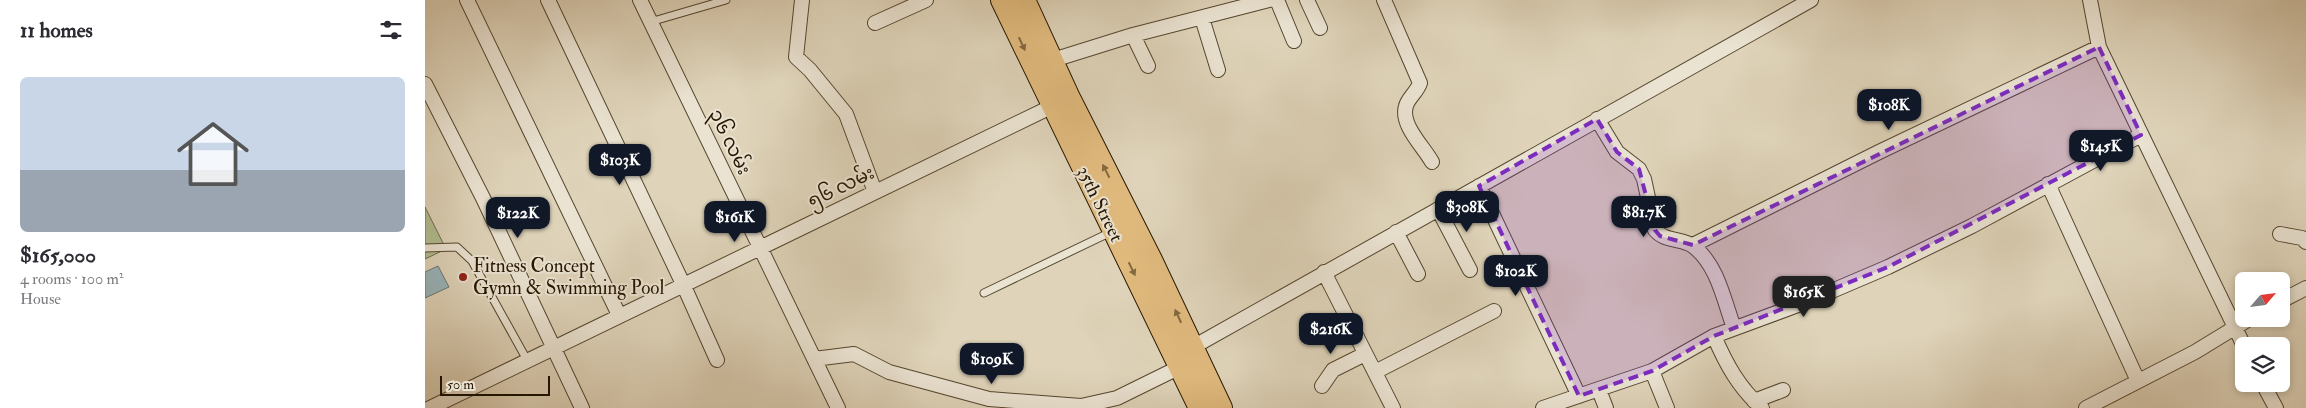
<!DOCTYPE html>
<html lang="en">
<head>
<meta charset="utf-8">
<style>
	body { margin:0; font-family:"IM FELL Double Pica","Noto Sans Myanmar",serif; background:#f2f2f3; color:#2b2b33; height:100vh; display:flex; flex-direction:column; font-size:19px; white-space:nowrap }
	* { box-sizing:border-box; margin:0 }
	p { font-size:16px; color:#7c7c81 }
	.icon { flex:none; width:28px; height:28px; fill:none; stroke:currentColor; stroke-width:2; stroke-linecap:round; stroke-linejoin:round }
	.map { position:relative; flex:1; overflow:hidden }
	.panel { display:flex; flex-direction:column; background:#fff; width:425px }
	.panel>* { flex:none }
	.needle { width:32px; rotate:62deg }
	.controls { position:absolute; left:1810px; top:272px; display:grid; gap:10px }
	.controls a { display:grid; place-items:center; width:55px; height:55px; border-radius:8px; background:#fff; box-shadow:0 2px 8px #0003; font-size:25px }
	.scale { position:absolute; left:15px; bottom:12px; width:110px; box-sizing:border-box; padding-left:5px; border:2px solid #271600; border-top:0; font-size:14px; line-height:18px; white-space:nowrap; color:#271600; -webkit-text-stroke:4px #eae3d2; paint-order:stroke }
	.price { position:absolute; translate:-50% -42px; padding:0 11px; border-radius:10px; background:#111827; color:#fff; font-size:16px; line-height:32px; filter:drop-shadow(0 1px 2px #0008) }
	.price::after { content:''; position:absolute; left:50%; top:30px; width:15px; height:11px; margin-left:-8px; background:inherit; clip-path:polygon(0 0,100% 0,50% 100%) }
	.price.on { background:#222; color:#fff }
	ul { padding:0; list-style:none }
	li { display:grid; align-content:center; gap:10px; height:265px; padding:0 20px }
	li+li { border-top:1px solid #e1e1e2 }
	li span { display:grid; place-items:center; height:155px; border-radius:8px; color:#555 }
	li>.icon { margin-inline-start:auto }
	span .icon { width:90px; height:90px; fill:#fffc; stroke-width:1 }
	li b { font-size:21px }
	h2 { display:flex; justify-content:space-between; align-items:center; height:60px; padding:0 20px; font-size:21px }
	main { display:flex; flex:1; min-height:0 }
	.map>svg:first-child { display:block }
	.green { fill:#b1bd90; stroke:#6c6a48 }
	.water { fill:#98b5bb; stroke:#6b7570 }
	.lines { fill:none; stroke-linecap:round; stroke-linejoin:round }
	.lane-casing { stroke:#55462e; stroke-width:9 }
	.street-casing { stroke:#55462e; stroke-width:16 }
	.primary-casing { stroke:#271600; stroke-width:24 }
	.lane { stroke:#eae3d2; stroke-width:7 }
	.street { stroke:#eae3d2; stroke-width:14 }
	.primary { stroke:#e0ba7d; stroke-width:22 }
	.oneway { fill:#84683e }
	.marked { fill:#7b2cbf; fill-opacity:0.2; stroke:#7b2cbf; stroke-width:4; stroke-dasharray:10 6; stroke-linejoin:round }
	.poi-dot { fill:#8f2418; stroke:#eae3d2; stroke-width:2 }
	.labels { text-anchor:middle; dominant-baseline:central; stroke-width:4; stroke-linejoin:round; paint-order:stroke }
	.street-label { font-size:19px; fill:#271600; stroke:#eae3d2 }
	.poi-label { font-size:19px; fill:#271600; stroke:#eae3d2; text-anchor:start }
</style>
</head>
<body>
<main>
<section class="panel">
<h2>11 homes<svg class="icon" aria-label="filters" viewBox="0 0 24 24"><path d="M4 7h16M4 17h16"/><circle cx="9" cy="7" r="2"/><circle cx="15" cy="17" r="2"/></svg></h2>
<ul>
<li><span style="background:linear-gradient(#c9d6e8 60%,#9aa5b1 0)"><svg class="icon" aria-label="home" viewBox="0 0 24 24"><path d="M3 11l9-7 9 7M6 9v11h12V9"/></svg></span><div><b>$165,000</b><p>4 rooms · 100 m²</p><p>House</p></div></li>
</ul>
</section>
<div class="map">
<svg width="1881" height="408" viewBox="0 0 1881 408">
	<rect width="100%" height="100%" fill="#dfd4ba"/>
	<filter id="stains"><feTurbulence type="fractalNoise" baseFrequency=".004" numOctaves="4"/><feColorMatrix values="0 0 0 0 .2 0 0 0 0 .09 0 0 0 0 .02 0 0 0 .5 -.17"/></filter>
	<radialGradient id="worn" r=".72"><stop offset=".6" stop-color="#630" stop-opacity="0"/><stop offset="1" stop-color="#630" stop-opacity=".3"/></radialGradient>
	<!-- green -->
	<path class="green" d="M0 207 21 249 0 259Z"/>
	<!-- water -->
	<path class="water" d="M13 266 24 287 0 298V272Z"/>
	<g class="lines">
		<!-- lane casing -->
		<g class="lane-casing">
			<path id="lane" d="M225 22 301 0
				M0 248 32 247 47 261 102 360
				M559 293 686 232"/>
		</g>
		<!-- street casing -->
		<g class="street-casing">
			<path id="street" d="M42 0 194 315
				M123 0 258 284 292 360
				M215 0 413 408
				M377 0 371 57 385 70 421 114 450 192
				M852 0 869 41
				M882 0 895 28
				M959 0 995 83C992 92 983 98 981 106 975 125 999 147 1007 162
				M1665 0 1674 47 1819 346
				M777 18 793 70
				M450 23 501 0
				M708 35 723 66
				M628 60 708 35 844 0
				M0 84 58 198 157 408
				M1172 119 1192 152 1214 169 1219 179 1230 230C1240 242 1257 238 1268 246 1293 265 1299 301 1309 328
				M1623 184 1713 381
				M1054 186 1154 396
				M1013 209 1045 270
				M971 232 993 274
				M1855 234 1877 238 1881 242
				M1268 245 1454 152 1674 47
				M899 272 968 408
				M1856 301 1881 288
				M1289 336C1301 364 1314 388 1337 408
				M768 347 1386 0
				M389 359 429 354 464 372 564 399 656 406 692 398 755 367
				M1227 371 1242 408
				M950 372 1069 311
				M1838 384 1851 408
				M897 386 908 370 940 354
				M1174 390 1181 408
				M1329 401 1358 390
				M5 408 634 103
				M1118 408 1227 371 1289 336 1381 302 1463 267 1547 226 1716 135
				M1661 408 1770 352 1824 319"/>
		</g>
		<!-- primary casing -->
		<g class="primary-casing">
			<path id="primary" d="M577 0 775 408
				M599 0 644 98 726 260 796 408"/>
		</g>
		<!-- lane -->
		<use href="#lane" class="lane"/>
		<!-- street -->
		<use href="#street" class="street"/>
		<!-- primary -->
		<use href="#primary" class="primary"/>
	</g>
	<!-- one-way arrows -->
	<defs><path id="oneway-solid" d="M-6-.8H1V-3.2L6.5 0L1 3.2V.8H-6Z" transform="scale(1.25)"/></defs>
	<g class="oneway">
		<use href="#oneway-solid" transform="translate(597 44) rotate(65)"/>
		<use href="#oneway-solid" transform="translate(681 171) rotate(-117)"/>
		<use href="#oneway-solid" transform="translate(707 269) rotate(64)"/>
		<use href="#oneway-solid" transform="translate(753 316) rotate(-115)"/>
	</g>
	<!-- marked area -->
	<path class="marked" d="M1674 47 1716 135 1463 267 1289 336 1227 371 1154 396 1054 186 1172 119 1192 152 1214 169 1230 230 1235 236 1268 245Z"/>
	<!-- markers -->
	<circle class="poi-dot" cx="38" cy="277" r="5"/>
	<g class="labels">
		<!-- street labels -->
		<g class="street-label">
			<text transform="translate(305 142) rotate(64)">၃၆ လမ်း</text>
			<text transform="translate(416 187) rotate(-26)">၅၆ လမ်း</text>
			<text transform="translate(675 204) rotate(64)">35th Street</text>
		</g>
		<!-- poi labels -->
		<g class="poi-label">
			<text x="48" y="266">Fitness Concept<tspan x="48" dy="22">Gymn &amp; Swimming Pool</tspan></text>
		</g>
	</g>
	<rect width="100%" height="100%" filter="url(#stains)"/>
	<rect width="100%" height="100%" fill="url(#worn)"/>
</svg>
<div class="controls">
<a><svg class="needle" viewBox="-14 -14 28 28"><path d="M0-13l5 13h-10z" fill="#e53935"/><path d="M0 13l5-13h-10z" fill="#7c7c81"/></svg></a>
<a><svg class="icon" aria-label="layers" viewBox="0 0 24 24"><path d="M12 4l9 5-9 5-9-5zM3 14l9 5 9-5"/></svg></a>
</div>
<div class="scale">50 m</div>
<b class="price" style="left:1464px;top:131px">$108K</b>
<b class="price" style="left:1676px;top:172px">$145K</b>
<b class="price" style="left:195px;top:186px">$103K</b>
<b class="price" style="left:1042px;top:233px">$308K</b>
<b class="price" style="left:1219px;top:238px">$81.7K</b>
<b class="price" style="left:93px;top:239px">$122K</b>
<b class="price" style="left:310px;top:243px">$161K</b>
<b class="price" style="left:1091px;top:297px">$102K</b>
<b class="price on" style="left:1379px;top:318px">$165K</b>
<b class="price" style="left:906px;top:355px">$216K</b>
<b class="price" style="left:567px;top:385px">$109K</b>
</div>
</main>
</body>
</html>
